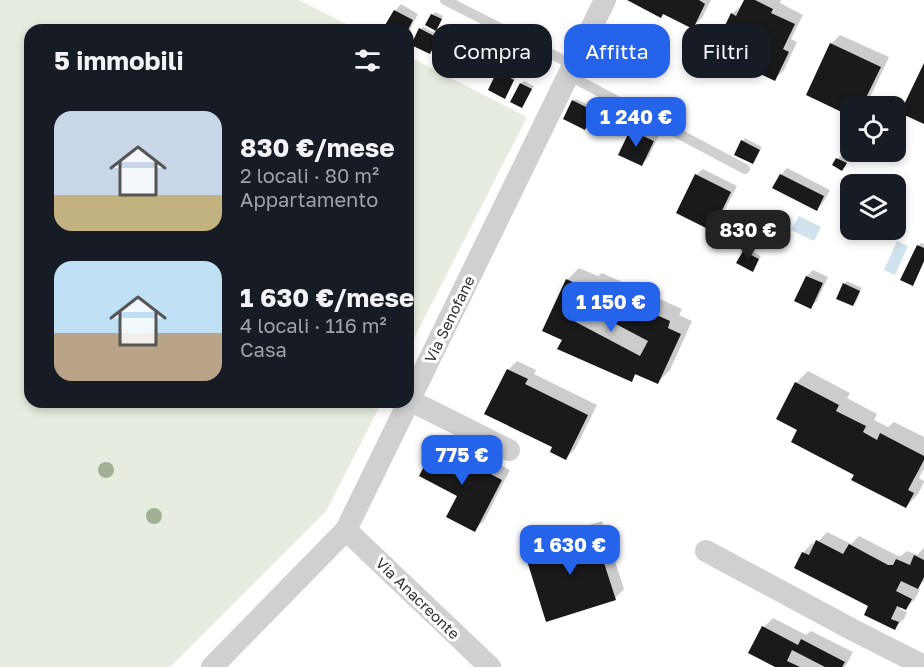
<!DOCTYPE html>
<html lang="it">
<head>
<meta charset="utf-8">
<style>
	body { margin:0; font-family:"Golos Text",sans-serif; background:#20242c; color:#f1f3f6; height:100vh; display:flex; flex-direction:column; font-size:22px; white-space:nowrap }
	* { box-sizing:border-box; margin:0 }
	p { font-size:20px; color:#9ea1a6 }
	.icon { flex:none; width:33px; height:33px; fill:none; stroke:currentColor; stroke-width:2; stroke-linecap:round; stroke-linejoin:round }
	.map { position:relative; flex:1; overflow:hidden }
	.details { position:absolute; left:24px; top:24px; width:390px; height:384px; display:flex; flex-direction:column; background:#171b24; border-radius:18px; box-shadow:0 3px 9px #0003 }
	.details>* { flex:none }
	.hud { position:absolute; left:432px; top:24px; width:402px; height:54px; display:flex; gap:12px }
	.fabs { position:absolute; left:840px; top:96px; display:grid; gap:12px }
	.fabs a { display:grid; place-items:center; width:66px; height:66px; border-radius:12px; background:#171b24; box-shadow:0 3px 9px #0003; font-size:30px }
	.price { position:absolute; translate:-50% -51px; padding:0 14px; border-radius:12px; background:#2563eb; color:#fff; font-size:20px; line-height:39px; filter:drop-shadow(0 2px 3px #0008) }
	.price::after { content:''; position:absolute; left:50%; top:36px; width:18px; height:14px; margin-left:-9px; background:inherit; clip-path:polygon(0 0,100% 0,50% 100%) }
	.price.current { background:#222; color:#fff }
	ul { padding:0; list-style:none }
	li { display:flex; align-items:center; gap:18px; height:150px; padding:0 30px }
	li span { display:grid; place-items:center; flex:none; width:168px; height:120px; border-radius:18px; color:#555 }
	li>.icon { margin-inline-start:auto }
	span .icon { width:72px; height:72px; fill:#fffc; stroke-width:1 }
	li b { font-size:26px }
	h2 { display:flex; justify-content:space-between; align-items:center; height:72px; padding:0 30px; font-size:26px }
	.pill { padding:0 21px; border-radius:18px; background:#171b24; box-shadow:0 3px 9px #0003; font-size:21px; line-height:54px }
	.pill.current { background:#2563eb; color:#fff }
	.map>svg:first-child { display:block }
	.green { fill:#e6ecdf }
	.water { fill:#cfe2ee }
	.shadow { fill:#0003 }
	.building { fill:#1a1a1a; fill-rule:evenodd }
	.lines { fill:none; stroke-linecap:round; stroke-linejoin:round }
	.service { stroke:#d0d0d0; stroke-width:10 }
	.minor { stroke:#d0d0d0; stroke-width:22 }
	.tree { fill:#a2b095 }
	.labels { text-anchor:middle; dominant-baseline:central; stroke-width:6; stroke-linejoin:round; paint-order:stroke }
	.street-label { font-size:15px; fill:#333; stroke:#fff }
</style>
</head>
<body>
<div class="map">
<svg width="924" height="667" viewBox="0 0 924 667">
	<rect width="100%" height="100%" fill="#fff"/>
	<!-- green -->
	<path class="green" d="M0 0H299L358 30H30V402H382L326 511 170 667H0Z
		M408 56 527 117 408 350Z"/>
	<!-- water -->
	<path class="water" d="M799 216 821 227 814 241 791 230Z
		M897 241 908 246 895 275 884 270Z"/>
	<!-- shadow -->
	<path class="shadow" d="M632 0H711L702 18 692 27 664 13Z
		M746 0H781L780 3 803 15 791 39 797 42 784 70 775 79 751 59 732 14 742 5H743Z
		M401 4 418 14 408 33V30H384L395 11Z
		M435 12 443 16 436 29 432 15Z
		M423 27 439 35 432 50 421 29Z
		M840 35 889 57 866 106H850V114L808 94 831 44Z
		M501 70 516 77 507 94 499 72Z
		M524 81 534 86 522 106 521 84Z
		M576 99 595 108 587 125 573 101Z
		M637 124 659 135 648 158 642 164 620 154 631 130Z
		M745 138 762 147 752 163 742 141Z
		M840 156 848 160 845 166 834 165Z
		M787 168 830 190 823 203 817 209 781 175Z
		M703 169 737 186 718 223 712 229 696 175Z
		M921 243 924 244V262L915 281 918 246Z
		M747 249 761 256 753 270 744 252Z
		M579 268 598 276 602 273 682 309 679 315 692 321 670 370 658 382 638 373 631 380 564 339 567 280Z
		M813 270 828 277 817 301 810 307 796 301 807 276Z
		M847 281 862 288 856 302 853 305 844 284Z
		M517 361 536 370 534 374 597 405 575 449 566 458 554 447 508 370Z
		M808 371 850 393 847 398 877 414 874 420 888 427 894 422 924 437V468L919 478 924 481V482L918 494 906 507 856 474 799 429 796 383Z
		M446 437 510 470 484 521 474 530 437 446Z
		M602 521 624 589 615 598 525 552 535 543Z
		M827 532 851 544 859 536 898 556H901L907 551 917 555 924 548V581L917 588 920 589 915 599 906 608 901 606 900 609 907 612 904 619 894 628 870 606 803 553 812 543 815 545Z
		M773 618 806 635 811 631 853 652 845 667H778L764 627Z"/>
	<!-- building -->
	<path class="building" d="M627 0H699L705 4 693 29 663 14 661 18Z
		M744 0H755L773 9 771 13 795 24 783 49 789 52 775 81 746 67 749 60 716 44 731 13 736 16Z
		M394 10 413 20 408 30H382Z
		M431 14 442 19 436 31 425 25Z
		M419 28 438 38 430 54 411 45Z
		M830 43 881 67 862 106H850V116L806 95Z
		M924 63V124L900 113Z
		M497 71 514 80 505 99 488 90Z
		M520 83 532 89 522 108 510 102Z
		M572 100 594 111 585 130 563 119Z
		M630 130 654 141 642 166 618 155Z
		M741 140 760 150 753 164 734 155Z
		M836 158 847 163 842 171 832 165Z
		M695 174 731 192 712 231 676 213Z
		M780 174 824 196 817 211 772 188Z
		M917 245 924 248V261L913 286 900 280Z
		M743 251 759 259 753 272 736 263Z
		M806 276 823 283 811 309 794 301Z
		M566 279 586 288 588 284 670 321 668 328 681 334 658 384 635 374 632 382 557 349 562 340 542 331ZM580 305 648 341 640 356 572 320Z
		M843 283 860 291 853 306 836 299Z
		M507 369 528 379 525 384 588 415 566 460 550 452 552 447 484 414Z
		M795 382 839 405 836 411 866 426 863 432 877 440 880 433 924 456V460L908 490 914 493 906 508 851 480 854 475 791 442 797 430 776 419Z
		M435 445 502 480 475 532 446 517 457 496 419 476Z
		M593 529 616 600 546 622 524 551Z
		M816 540 843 554 849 544 888 565H893L896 559 910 565 914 555 924 560V577L918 589 901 581 896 591 912 599 906 610 897 606 891 619 899 622 895 630 864 615 868 606 794 568 802 552 809 555Z
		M762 626 798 645 801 639 845 662 842 667H825L792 650 787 661 800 667H775L748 653Z"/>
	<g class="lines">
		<!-- service -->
		<path class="service" d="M445 0 573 65
			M568 75 745 169"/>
		<!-- minor -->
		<path class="minor" d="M409 400 509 450
			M346 530 490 667
			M706 551 853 630 924 666
			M212 667 346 530 605 0"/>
	</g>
	<!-- trees -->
	<g class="tree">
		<circle cx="106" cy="470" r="8"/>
		<circle cx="154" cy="516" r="8"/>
	</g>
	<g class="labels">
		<!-- street labels -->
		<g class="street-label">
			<text transform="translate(449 319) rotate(-64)">Via Senofane</text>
			<text transform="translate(418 598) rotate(44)">Via Anacreonte</text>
		</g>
	</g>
</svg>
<div class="fabs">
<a><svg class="icon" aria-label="locate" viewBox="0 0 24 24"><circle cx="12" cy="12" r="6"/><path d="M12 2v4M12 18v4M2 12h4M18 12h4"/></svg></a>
<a><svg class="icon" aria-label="layers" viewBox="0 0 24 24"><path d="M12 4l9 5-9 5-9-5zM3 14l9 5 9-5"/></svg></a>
</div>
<b class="price" style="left:636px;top:148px">1 240 €</b>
<b class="price current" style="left:748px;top:261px">830 €</b>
<b class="price" style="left:611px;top:333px">1 150 €</b>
<b class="price" style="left:462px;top:486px">775 €</b>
<b class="price" style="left:570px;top:576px">1 630 €</b>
<div class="hud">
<a class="pill">Compra</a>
<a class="pill current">Affitta</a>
<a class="pill">Filtri</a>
</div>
<section class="details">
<h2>5 immobili<svg class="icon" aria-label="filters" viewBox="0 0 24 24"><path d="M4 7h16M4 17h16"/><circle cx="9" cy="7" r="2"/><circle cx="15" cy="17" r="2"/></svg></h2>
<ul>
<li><span style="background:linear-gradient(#c9d6e8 70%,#c2b280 0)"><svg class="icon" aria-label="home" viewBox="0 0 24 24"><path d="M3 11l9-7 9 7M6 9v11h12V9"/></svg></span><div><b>830 €/mese</b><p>2 locali · 80 m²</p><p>Appartamento</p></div></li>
<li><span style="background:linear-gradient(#bfe0f5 60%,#b9a48a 0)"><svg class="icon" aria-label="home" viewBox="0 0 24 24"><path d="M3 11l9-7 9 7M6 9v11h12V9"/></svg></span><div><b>1 630 €/mese</b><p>4 locali · 116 m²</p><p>Casa</p></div></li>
</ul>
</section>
</div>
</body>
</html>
